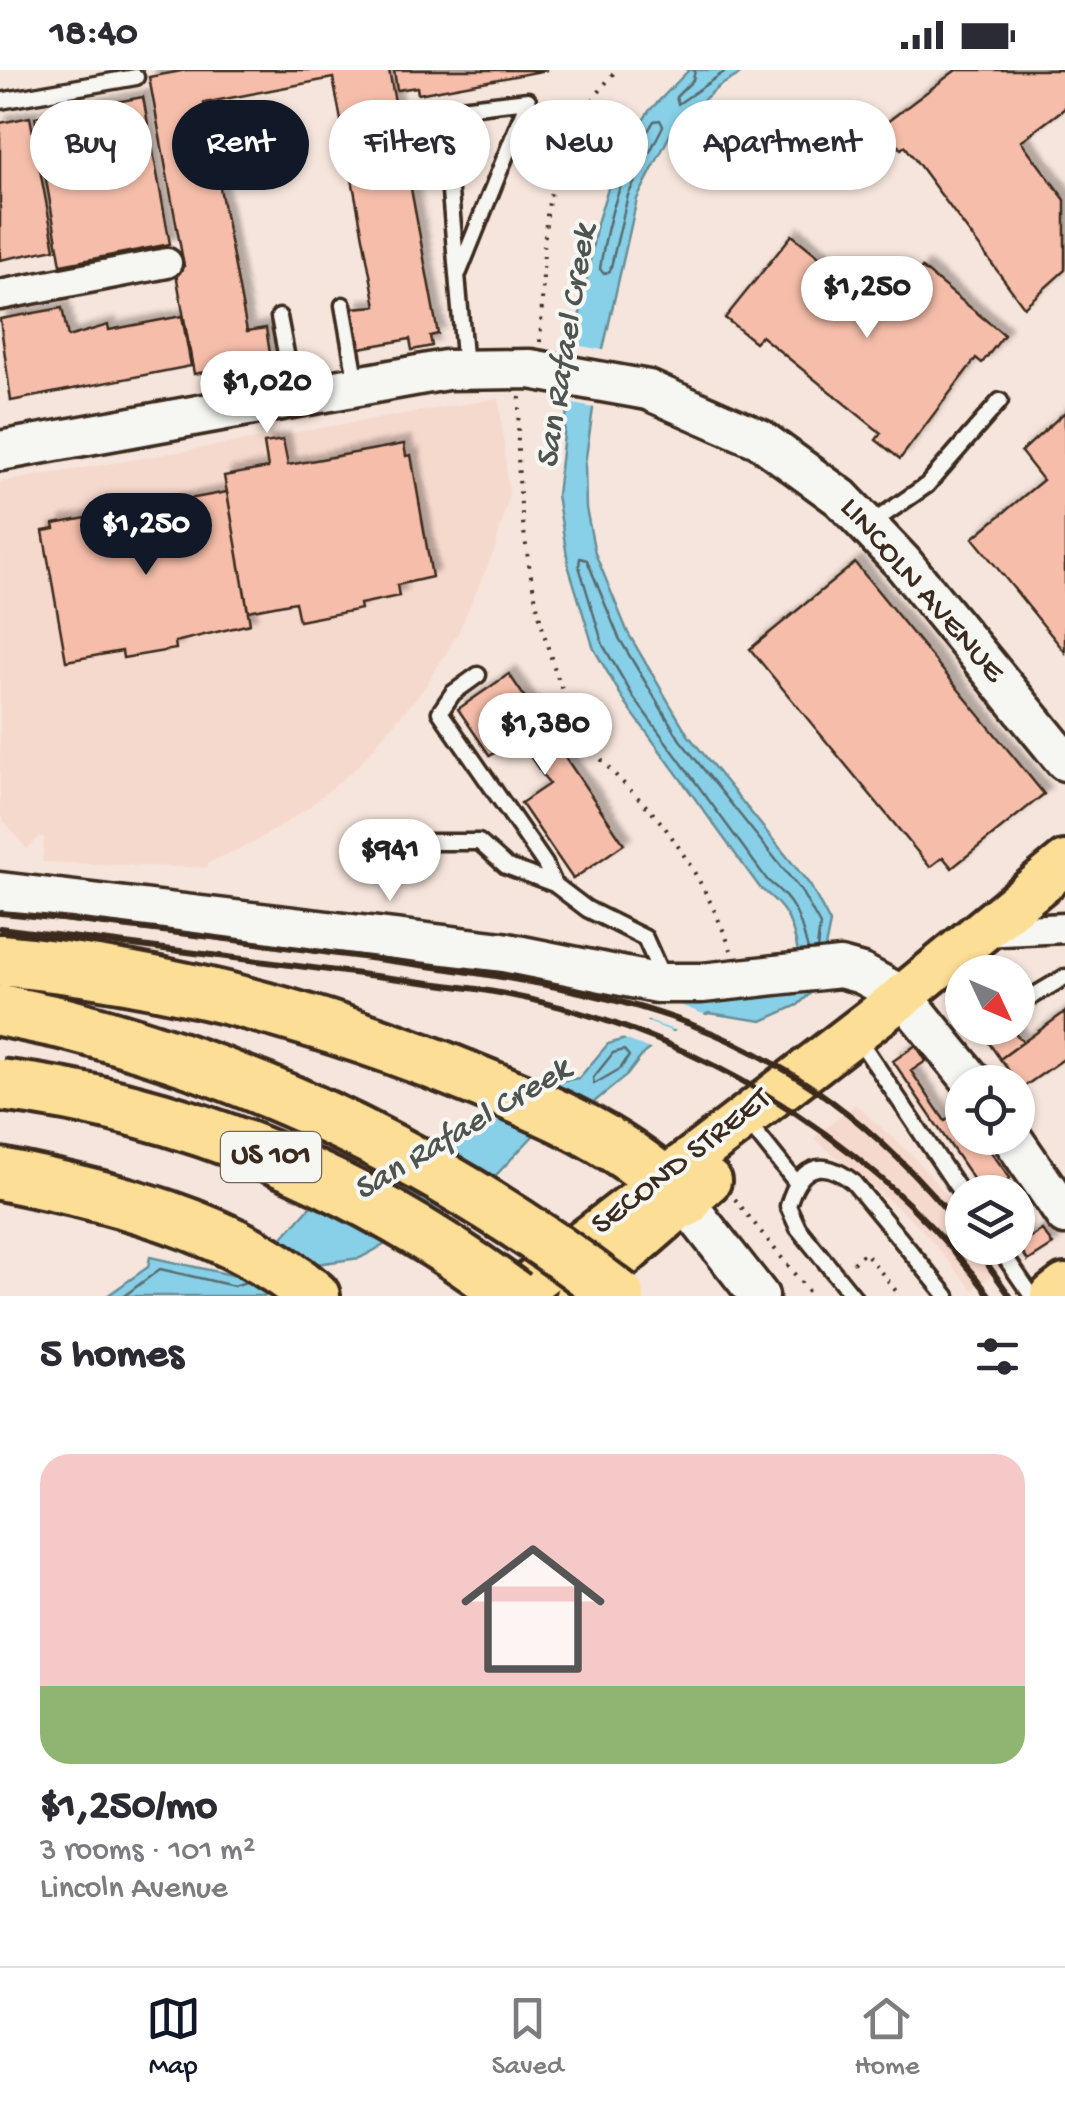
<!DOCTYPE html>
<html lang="en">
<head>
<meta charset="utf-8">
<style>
	body { margin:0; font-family:"Gochi Hand",sans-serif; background:#f2f2f3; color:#2b2b33; height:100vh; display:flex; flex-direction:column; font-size:38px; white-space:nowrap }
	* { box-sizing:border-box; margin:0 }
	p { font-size:32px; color:#7c7c81 }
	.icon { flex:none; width:55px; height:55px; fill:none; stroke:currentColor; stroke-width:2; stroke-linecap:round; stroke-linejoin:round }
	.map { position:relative; height:1226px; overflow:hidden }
	.details { display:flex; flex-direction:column; background:#fff; flex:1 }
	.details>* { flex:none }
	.hud { position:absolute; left:30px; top:30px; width:1005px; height:90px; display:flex; gap:20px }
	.needle { width:65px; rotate:134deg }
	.controls { position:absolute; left:945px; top:885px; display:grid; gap:20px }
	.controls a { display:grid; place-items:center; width:90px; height:90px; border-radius:50%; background:#fff; box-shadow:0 2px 8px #0004; font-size:50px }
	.price { position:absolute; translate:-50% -85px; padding:0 22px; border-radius:35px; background:#fff; color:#222; font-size:32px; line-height:65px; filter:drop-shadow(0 2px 5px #0008) }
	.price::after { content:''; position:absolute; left:50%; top:60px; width:30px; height:22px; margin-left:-15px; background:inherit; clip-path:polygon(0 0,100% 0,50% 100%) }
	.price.active { background:#111827; color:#fff }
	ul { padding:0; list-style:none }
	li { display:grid; align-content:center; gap:20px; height:530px; padding:0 40px }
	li+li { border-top:2px solid #e1e1e2 }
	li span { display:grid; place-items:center; height:310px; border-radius:30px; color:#555 }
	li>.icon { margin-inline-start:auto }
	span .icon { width:180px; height:180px; fill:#fffc; stroke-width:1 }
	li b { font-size:42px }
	h2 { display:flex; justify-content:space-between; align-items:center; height:120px; padding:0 40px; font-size:42px }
	.pill { padding:0 35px; border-radius:45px; background:#fff; box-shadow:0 2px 8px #0004; font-size:35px; line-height:90px }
	.pill.active { background:#111827; color:#fff }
	.status { display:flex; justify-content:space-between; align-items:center; height:70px; padding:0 50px; background:#fff; direction:ltr }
	.status svg { height:28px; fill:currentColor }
	.tab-bar { display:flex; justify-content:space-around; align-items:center; height:140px; border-top:2px solid #e1e1e2; background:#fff; font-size:28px; color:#7c7c81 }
	.tab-bar a { display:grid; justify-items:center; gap:5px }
	.tab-bar .active { color:#111827 }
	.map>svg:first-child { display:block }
	.built { fill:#f6d9cd }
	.water { fill:#87d0e8; stroke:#698e97; stroke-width:2.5 }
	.pier { fill:#f6e5dc }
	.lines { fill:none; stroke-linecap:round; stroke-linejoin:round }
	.shore { stroke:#596c6f; stroke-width:2.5 }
	.building { fill:#f6beaa; stroke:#3b2a1e; stroke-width:2.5; filter:url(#shadow) }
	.lane-casing { stroke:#3b2a1e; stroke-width:21 }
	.street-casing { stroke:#3b2a1e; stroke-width:35 }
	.secondary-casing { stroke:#3b2a1e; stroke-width:45 }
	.primary-casing { stroke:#3b2a1e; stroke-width:50 }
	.highway-casing { stroke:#3b2a1e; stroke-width:58 }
	.path { stroke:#3b2a1e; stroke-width:4; stroke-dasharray:2.5 8; stroke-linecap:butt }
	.lane { stroke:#f6f6f2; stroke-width:14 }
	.street { stroke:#f6f6f2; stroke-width:28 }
	.secondary { stroke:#f6f6f2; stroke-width:38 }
	.primary { stroke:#fdde96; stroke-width:42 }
	.highway { stroke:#fdde96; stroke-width:50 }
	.rail { stroke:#3b2a1e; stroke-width:6 }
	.highway-bridge-casing { stroke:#3b2a1e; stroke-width:58; stroke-linecap:butt }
	.highway-bridge { stroke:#fdde96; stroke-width:50 }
	.labels { text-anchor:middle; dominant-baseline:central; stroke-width:8; stroke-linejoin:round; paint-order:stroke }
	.shield { fill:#f6f6f2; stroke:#73675e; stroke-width:2.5 }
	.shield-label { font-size:30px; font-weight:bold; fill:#3b2a1e }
	.street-label { font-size:32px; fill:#3b2a1e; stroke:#f6f6f2 }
	.water-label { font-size:35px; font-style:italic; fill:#4e5450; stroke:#f6f6f2 }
</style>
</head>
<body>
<div class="status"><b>18:40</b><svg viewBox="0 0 49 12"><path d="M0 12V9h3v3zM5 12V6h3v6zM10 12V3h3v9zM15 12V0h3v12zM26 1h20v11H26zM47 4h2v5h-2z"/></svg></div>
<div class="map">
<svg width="1065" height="1226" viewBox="0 0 1065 1226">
	<defs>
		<filter id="shadow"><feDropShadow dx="7" dy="-7" stdDeviation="2.5" flood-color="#0004"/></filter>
	</defs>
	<rect width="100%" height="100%" fill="#f6e5dc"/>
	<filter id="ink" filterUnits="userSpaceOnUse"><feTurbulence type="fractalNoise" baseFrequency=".01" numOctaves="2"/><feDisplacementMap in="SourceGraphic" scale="20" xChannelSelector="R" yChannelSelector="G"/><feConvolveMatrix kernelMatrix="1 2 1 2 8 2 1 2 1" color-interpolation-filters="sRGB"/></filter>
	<g filter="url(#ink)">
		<!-- built -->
		<path class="built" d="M499 328 509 425 495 479 458 563 425 617 357 697 308 738 255 772 208 793V798L42 792 44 768 40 767 27 779 0 746V412Z
			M855 1034 911 1084 962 1142V1178H989L1001 1198 973 1220 917 1154 814 1068Z"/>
		<!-- water -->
		<path class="water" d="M689 0H747L718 17 675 55 637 129 599 297 585 394 586 438 595 483 628 563 688 665 810 815 830 853 817 917 798 935 762 951 709 943 680 956 644 983 627 1005 588 1037 533 1066 497 1104 424 1153 360 1188 316 1194 272 1226H107L148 1197 150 1187 236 1206 260 1193 309 1138 326 1128 402 1097 505 1036 559 1011 579 1008 608 974 625 969 676 930 799 887C793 855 788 838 761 819L626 634 594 579 569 498 557 425 575 270 597 153 616 93 649 41Z"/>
		<!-- pier -->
		<path class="pier" d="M570 274 608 281 600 339 562 332Z
			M667 930 716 949 715 950 680 962 643 949Z
			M642 950 678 964 655 981 617 966Z"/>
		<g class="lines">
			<!-- shore -->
			<path class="shore" d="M695 0 693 10 676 27 678 34 727 0
				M660 50 663 56 628 125 610 201 604 204 600 199C608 143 623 99 654 51Z
				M808 880C800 848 795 831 768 811L634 628 603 575 579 496 580 488 587 490 619 568 680 670 801 821 820 855 817 879
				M624 980 629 986 620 999 594 1014 593 1008 613 983Z
				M124 1226 160 1199 234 1216 246 1212"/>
		</g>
		<!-- building -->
		<path class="building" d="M187 0H389L438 264 430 266 432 276 412 280 410 269 360 278 352 238 376 236 333 8 204 33 247 261 266 258 271 290 194 304 175 198 184 196 149 7Z
			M394 0H547L418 24 417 17 397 20Z
			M956 0H1065V38L1021 71 1065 130V200L1024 237 905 76 901 79 883 55Z
			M143 27 170 174 61 195 35 47Z
			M30 47 55 179 0 190V53Z
			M792 165 823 190 818 196 886 251 922 198 1004 265 982 293 976 288 900 389 876 370 881 363 761 266 755 272 725 248Z
			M62 238 68 267 108 255 109 260 182 246 191 296 11 331 0 249Z
			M1065 342V582L973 468 1043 410 1021 382Z
			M283 370 288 395 404 374 406 386 411 385 432 507 397 515 399 526 360 534 361 539 299 551 295 532 248 541 224 406 268 398 264 373Z
			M227 422 250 554 175 572 176 579 123 588 122 581 66 591 43 461 55 459 54 454Z
			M855 493 1044 724 952 798 943 787 930 797 750 579Z
			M509 604 624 774 573 809 521 733 549 714 517 667 490 686 458 639Z
			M1065 942V988L1022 1018 1000 989Z
			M1010 958 1023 972 1000 989 989 973Z
			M916 975 926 991 911 1001 945 1051 962 1040V1068H981L1010 1108 994 1122H982L893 991Z
			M1018 1157 1026 1170 1042 1160 1053 1175 1028 1191 1018 1175Z"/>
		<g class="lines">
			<!-- lane casing -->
			<g class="lane-casing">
				<path id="lane" d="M0 31 136 7
					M459 202 528 30 443 40 465 298
					M343 235 357 314
					M279 247 294 325
					M869 455 927 415 1000 331
					M478 605 453 623 440 642 545 794 554 814
					M387 772H479L506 796 554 814 587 839 645 868 658 897 656 912
					M1018 935 1065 907
					M857 967 962 1124
					M759 1066 795 1111
					M999 1178 1032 1226
					M853 1226 798 1158 788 1136C799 1097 820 1086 853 1112L947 1226"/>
			</g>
			<!-- street casing -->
			<g class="street-casing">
				<path id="street" d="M0 225 167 193
					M982 862 1065 858"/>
			</g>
			<!-- secondary casing -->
			<g class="secondary-casing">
				<path id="secondary" d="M0 381 446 300 530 299 648 320 760 369 841 428 902 492 1065 691
					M0 822 503 882 656 913H702L840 898 862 904 903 926 973 1012
					M1012 1068 1065 1145
					M685 1132 759 1226"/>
			</g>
			<!-- primary casing -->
			<g class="primary-casing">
				<path id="primary" d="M513 1226 903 926 1065 793
					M577 1226 709 1111
					M1052 1226 1065 1216"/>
			</g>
			<!-- highway casing -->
			<g class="highway-casing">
				<path id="highway" d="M0 890C165 905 325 948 477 1011 554 1042 626 1073 685 1132
					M0 940 62 953
					M0 1104C107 1126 230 1153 314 1226"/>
			</g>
			<!-- path -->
			<path class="path" d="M540 272C548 150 532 103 616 0
				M520 327C510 422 536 586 585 667 606 702 642 727 666 759 693 796 715 837 731 880
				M735 1129 812 1226
				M853 1193 865 1182 900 1226"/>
			<!-- lane -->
			<use href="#lane" class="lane"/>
			<!-- street -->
			<use href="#street" class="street"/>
			<!-- secondary -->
			<use href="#secondary" class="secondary"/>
			<!-- primary -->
			<use href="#primary" class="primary"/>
			<!-- highway -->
			<use href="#highway" class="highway"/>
			<!-- rail -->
			<path class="rail" d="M0 843C116 853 231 870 346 885 610 920 784 939 962 1159
				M0 858 477 919C681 952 866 1061 990 1226
				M976 1178 1010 1226"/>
			<!-- highway-bridge casing -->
			<g class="highway-bridge-casing">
				<path id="highway-bridge" d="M62 953C268 1006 450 1096 619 1226
					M0 1015C187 1037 364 1114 514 1226"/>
			</g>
			<!-- highway-bridge -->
			<use href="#highway-bridge" class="highway-bridge"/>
		</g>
	</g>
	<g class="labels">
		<!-- shield labels -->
		<rect class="shield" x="221" y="1062" width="100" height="50" rx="8"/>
		<g class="shield-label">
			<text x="271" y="1087">US 101</text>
		</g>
		<!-- street labels -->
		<g class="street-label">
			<text transform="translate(921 521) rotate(49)">LINCOLN AVENUE</text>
			<text transform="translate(682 1093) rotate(-38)">SECOND STREET</text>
		</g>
		<!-- water labels -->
		<g class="water-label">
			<text transform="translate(568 277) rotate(-81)">San Rafael Creek</text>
			<text transform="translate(463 1061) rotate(-31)">San Rafael Creek</text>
		</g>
	</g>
</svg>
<div class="controls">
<a><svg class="needle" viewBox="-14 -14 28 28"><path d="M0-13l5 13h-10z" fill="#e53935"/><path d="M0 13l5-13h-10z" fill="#7c7c81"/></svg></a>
<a><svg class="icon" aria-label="locate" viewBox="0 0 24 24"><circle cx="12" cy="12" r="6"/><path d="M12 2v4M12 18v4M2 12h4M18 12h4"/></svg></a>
<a><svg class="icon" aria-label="layers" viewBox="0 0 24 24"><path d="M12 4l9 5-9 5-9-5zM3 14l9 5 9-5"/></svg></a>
</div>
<b class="price" style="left:867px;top:271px">$1,250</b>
<b class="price" style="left:267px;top:366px">$1,020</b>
<b class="price active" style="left:146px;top:508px">$1,250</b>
<b class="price" style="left:545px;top:708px">$1,380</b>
<b class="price" style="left:390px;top:834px">$941</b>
<div class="hud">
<a class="pill">Buy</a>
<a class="pill active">Rent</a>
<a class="pill">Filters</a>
<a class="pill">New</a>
<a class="pill">Apartment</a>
</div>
</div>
<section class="details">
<h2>5 homes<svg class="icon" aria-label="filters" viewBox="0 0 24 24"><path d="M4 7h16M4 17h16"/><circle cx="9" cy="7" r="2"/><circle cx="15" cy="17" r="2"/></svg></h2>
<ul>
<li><span style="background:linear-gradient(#f6c9c9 75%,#8fb573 0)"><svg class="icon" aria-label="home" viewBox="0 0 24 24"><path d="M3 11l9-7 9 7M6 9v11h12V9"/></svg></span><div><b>$1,250/mo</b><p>3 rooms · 101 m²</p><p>Lincoln Avenue</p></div></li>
</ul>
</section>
<nav class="tab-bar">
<a class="active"><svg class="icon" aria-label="map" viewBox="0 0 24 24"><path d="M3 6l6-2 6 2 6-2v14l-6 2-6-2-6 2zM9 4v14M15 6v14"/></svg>Map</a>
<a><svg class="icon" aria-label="saved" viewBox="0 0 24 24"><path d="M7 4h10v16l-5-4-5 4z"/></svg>Saved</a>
<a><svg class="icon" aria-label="home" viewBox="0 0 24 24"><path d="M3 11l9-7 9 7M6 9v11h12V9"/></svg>Home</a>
</nav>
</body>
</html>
